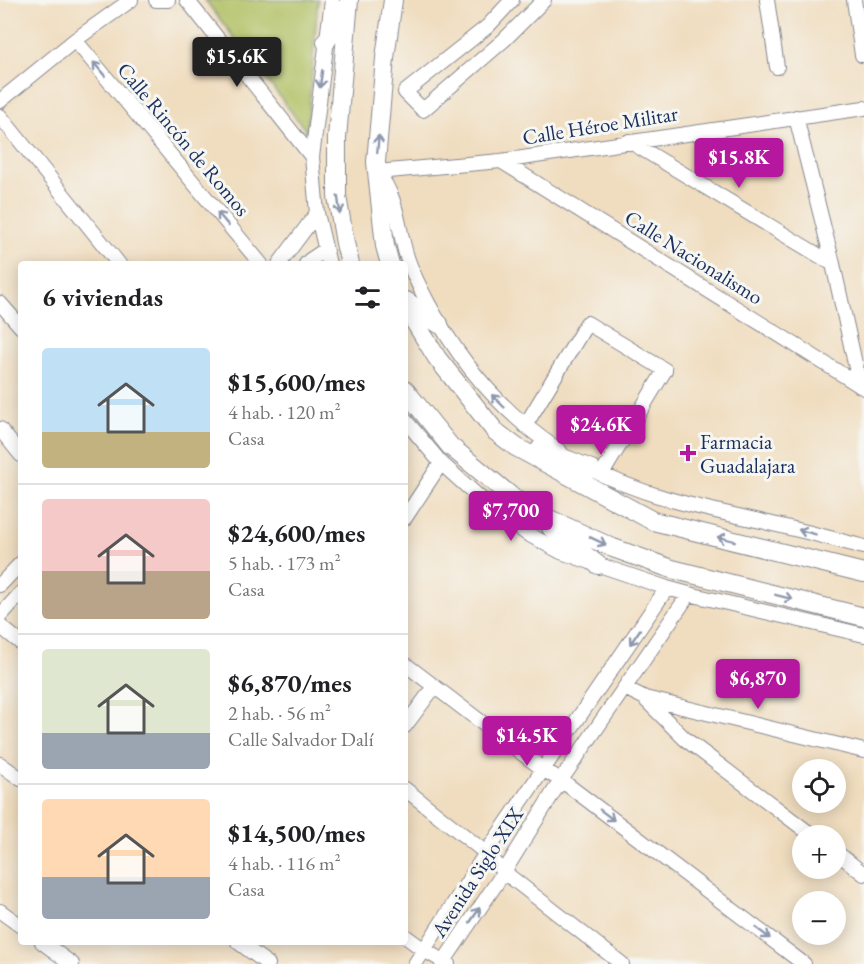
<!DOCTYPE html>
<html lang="es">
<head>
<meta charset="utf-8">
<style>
	body { margin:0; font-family:"EB Garamond",serif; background:#f6f6f6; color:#202124; height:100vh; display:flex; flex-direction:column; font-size:22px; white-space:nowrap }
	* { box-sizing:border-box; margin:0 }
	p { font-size:20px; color:#757577 }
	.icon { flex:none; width:33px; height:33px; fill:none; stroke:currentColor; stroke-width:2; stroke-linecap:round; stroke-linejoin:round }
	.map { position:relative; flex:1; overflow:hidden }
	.drawer { position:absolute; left:18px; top:261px; width:390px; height:684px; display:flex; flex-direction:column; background:#fff; border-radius:6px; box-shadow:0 3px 15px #0003 }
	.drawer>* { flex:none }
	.controls { position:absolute; left:792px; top:759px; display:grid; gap:12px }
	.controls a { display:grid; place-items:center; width:54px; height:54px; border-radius:50%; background:#fff; box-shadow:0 3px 15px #0003; font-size:30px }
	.price { position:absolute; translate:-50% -51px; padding:0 14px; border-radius:6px; background:#b5179e; color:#fff; font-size:20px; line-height:39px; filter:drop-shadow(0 2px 3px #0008) }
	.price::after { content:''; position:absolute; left:50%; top:36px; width:18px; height:14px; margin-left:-9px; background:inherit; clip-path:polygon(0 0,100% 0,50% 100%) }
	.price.on { background:#222; color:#fff }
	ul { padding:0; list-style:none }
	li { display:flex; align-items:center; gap:18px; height:150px; padding:0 24px }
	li+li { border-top:2px solid #e0e0e0 }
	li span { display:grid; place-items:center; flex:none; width:168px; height:120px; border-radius:6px; color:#555 }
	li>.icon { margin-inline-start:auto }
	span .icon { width:72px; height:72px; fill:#fffc; stroke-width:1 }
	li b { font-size:26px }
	h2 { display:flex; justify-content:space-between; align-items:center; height:72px; padding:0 24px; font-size:26px }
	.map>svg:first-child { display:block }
	.green { fill:#b0bf62; stroke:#667760; stroke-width:1.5 }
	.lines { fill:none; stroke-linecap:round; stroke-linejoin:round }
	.minor-casing { stroke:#86868e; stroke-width:16 }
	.major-casing { stroke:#86868e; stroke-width:20 }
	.minor { stroke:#fff; stroke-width:14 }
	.major { stroke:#fff; stroke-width:18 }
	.oneway { stroke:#8d97ae }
	.poi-dot { fill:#b5179e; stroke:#f6f6f2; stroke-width:2 }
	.labels { text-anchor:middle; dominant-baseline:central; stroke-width:6; stroke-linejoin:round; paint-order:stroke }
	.street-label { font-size:21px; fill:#1b2f5e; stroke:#f6f6f2 }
	.poi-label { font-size:21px; fill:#1b2f5e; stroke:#f6f6f2; text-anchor:start }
</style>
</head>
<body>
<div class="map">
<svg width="864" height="964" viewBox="0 0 864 964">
	<rect width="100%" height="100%" fill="#f6f6f2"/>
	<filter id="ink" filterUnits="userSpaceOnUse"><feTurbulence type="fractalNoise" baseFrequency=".0167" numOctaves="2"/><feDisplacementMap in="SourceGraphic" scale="12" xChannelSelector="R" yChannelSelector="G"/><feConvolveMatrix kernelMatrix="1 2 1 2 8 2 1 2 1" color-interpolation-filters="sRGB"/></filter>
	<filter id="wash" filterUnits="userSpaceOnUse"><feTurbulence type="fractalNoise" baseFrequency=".008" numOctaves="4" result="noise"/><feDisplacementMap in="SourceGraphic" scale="24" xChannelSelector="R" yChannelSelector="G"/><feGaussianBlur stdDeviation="1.35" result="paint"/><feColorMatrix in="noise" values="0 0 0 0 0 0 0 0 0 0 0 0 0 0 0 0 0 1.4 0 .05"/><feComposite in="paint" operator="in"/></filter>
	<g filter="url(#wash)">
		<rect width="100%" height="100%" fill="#f0ddbf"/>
		<!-- green -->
		<path class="green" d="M205 0H318L307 132Z"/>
	</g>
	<g filter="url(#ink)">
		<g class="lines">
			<!-- minor casing -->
			<g class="minor-casing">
				<path id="minor" d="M156 0H168
					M187 0 312 157
					M512 0 488 26 405 92 423 110 504 40 544 0
					M767 0 777 67
					M854 0 862 55
					M75 40 261 264
					M0 101 75 40 131 0
					M0 116 119 264
					M796 117 833 264 860 386
					M629 141 833 264
					M501 161 864 388
					M377 172C399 199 397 226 407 257 412 273 420 288 428 303 460 363 503 414 560 451
					M377 172 501 161 864 108
					M279 264 317 213
					M306 264 310 260 325 250
					M329 264 317 213 312 157 332 0
					M0 303 21 327
					M405 420 441 463 489 506 526 533 561 552 667 588 689 594 864 635
					M525 426 587 323 665 370 602 474
					M0 429 21 455
					M585 466C639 495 696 507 756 520 792 528 828 537 864 547
					M405 518 441 463
					M0 585 21 563
					M0 616 21 593
					M0 626 21 643
					M405 664 544 770 561 780 804 964
					M625 688 645 698 864 751
					M646 700 685 739 813 836
					M405 726 434 687
					M0 764 21 779
					M405 789 486 853 504 872 622 964
					M836 852 864 874
					M0 911 21 926
					M405 936 424 950 448 964
					M42 942 72 964
					M238 942 268 964
					M415 964 486 853 667 588
					M442 964 504 872 561 780 689 594"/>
			</g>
			<!-- major casing -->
			<g class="major-casing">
				<path id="major" d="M349 0 337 138V196L345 243 350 264
					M326 42 345 8
					M390 264 385 246 376 162 385 58 393 0
					M406 301 439 324
					M405 306 437 358 495 431 516 447 653 521 864 573
					M405 390 450 446 523 506 545 517 613 548 672 569 864 617
					M540 449 591 469
					M551 528 598 565"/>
			</g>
			<!-- minor -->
			<use href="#minor" class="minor"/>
			<!-- major -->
			<use href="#major" class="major"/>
		</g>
		<!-- one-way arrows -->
		<defs><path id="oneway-shaft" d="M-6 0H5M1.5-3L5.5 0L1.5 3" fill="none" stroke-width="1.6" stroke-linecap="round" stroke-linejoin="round" transform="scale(1.5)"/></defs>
		<g class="oneway">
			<use href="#oneway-shaft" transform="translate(99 69) rotate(-130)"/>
			<use href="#oneway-shaft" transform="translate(321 79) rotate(98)"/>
			<use href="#oneway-shaft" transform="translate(378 144) rotate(-85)"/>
			<use href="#oneway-shaft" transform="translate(339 205) rotate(82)"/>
			<use href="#oneway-shaft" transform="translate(223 219) rotate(-130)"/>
			<use href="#oneway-shaft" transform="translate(498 401) rotate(-135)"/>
			<use href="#oneway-shaft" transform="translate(807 532) rotate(-165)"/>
			<use href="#oneway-shaft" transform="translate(726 539) rotate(-166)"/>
			<use href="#oneway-shaft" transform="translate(598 541) rotate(25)"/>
			<use href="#oneway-shaft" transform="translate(784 597) rotate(14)"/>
			<use href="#oneway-shaft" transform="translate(635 637) rotate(124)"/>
			<use href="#oneway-shaft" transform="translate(607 815) rotate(37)"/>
			<use href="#oneway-shaft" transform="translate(475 915) rotate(-56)"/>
			<use href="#oneway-shaft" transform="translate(763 933) rotate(37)"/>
		</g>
	</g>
	<!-- markers -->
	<path class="poi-dot" d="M685 444h6v6h6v6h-6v6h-6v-6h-6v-6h6z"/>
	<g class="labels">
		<!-- street labels -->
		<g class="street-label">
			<text transform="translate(600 125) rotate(-9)">Calle Héroe Militar</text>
			<text transform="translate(184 139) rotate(50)">Calle Rincón de Romos</text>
			<text transform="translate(694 257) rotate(32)">Calle Nacionalismo</text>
			<text transform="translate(477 872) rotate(-57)">Avenida Siglo XIX</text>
		</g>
		<!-- poi labels -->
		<g class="poi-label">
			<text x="700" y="441">Farmacia<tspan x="700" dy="24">Guadalajara</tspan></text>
		</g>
	</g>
</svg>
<div class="controls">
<a><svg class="icon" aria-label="locate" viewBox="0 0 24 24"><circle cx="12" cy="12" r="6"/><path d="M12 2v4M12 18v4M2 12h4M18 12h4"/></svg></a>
<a>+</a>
<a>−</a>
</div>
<b class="price on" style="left:237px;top:88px">$15.6K</b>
<b class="price" style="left:739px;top:189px">$15.8K</b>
<b class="price" style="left:601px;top:456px">$24.6K</b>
<b class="price" style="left:511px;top:542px">$7,700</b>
<b class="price" style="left:758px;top:710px">$6,870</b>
<b class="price" style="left:527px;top:767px">$14.5K</b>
<section class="drawer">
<h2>6 viviendas<svg class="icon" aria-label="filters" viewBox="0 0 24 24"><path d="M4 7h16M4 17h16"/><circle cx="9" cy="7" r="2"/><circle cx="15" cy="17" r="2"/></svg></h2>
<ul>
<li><span style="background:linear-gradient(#bfe0f5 70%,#c2b280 0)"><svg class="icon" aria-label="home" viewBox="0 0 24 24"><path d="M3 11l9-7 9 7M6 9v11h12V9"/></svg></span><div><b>$15,600/mes</b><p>4 hab. · 120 m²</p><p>Casa</p></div></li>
<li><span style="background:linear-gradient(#f6c9c9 60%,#b9a48a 0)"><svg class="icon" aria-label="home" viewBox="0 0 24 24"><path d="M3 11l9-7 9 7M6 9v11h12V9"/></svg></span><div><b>$24,600/mes</b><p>5 hab. · 173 m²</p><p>Casa</p></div></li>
<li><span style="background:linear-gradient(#dfe7d0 70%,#9aa5b1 0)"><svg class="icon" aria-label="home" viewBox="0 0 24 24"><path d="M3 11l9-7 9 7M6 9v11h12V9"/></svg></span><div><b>$6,870/mes</b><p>2 hab. · 56 m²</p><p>Calle Salvador Dalí</p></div></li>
<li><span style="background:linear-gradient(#ffd9b3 65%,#9aa5b1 0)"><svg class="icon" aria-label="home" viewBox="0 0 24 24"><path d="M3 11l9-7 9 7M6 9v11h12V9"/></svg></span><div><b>$14,500/mes</b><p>4 hab. · 116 m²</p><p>Casa</p></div></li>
</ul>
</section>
</div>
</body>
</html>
